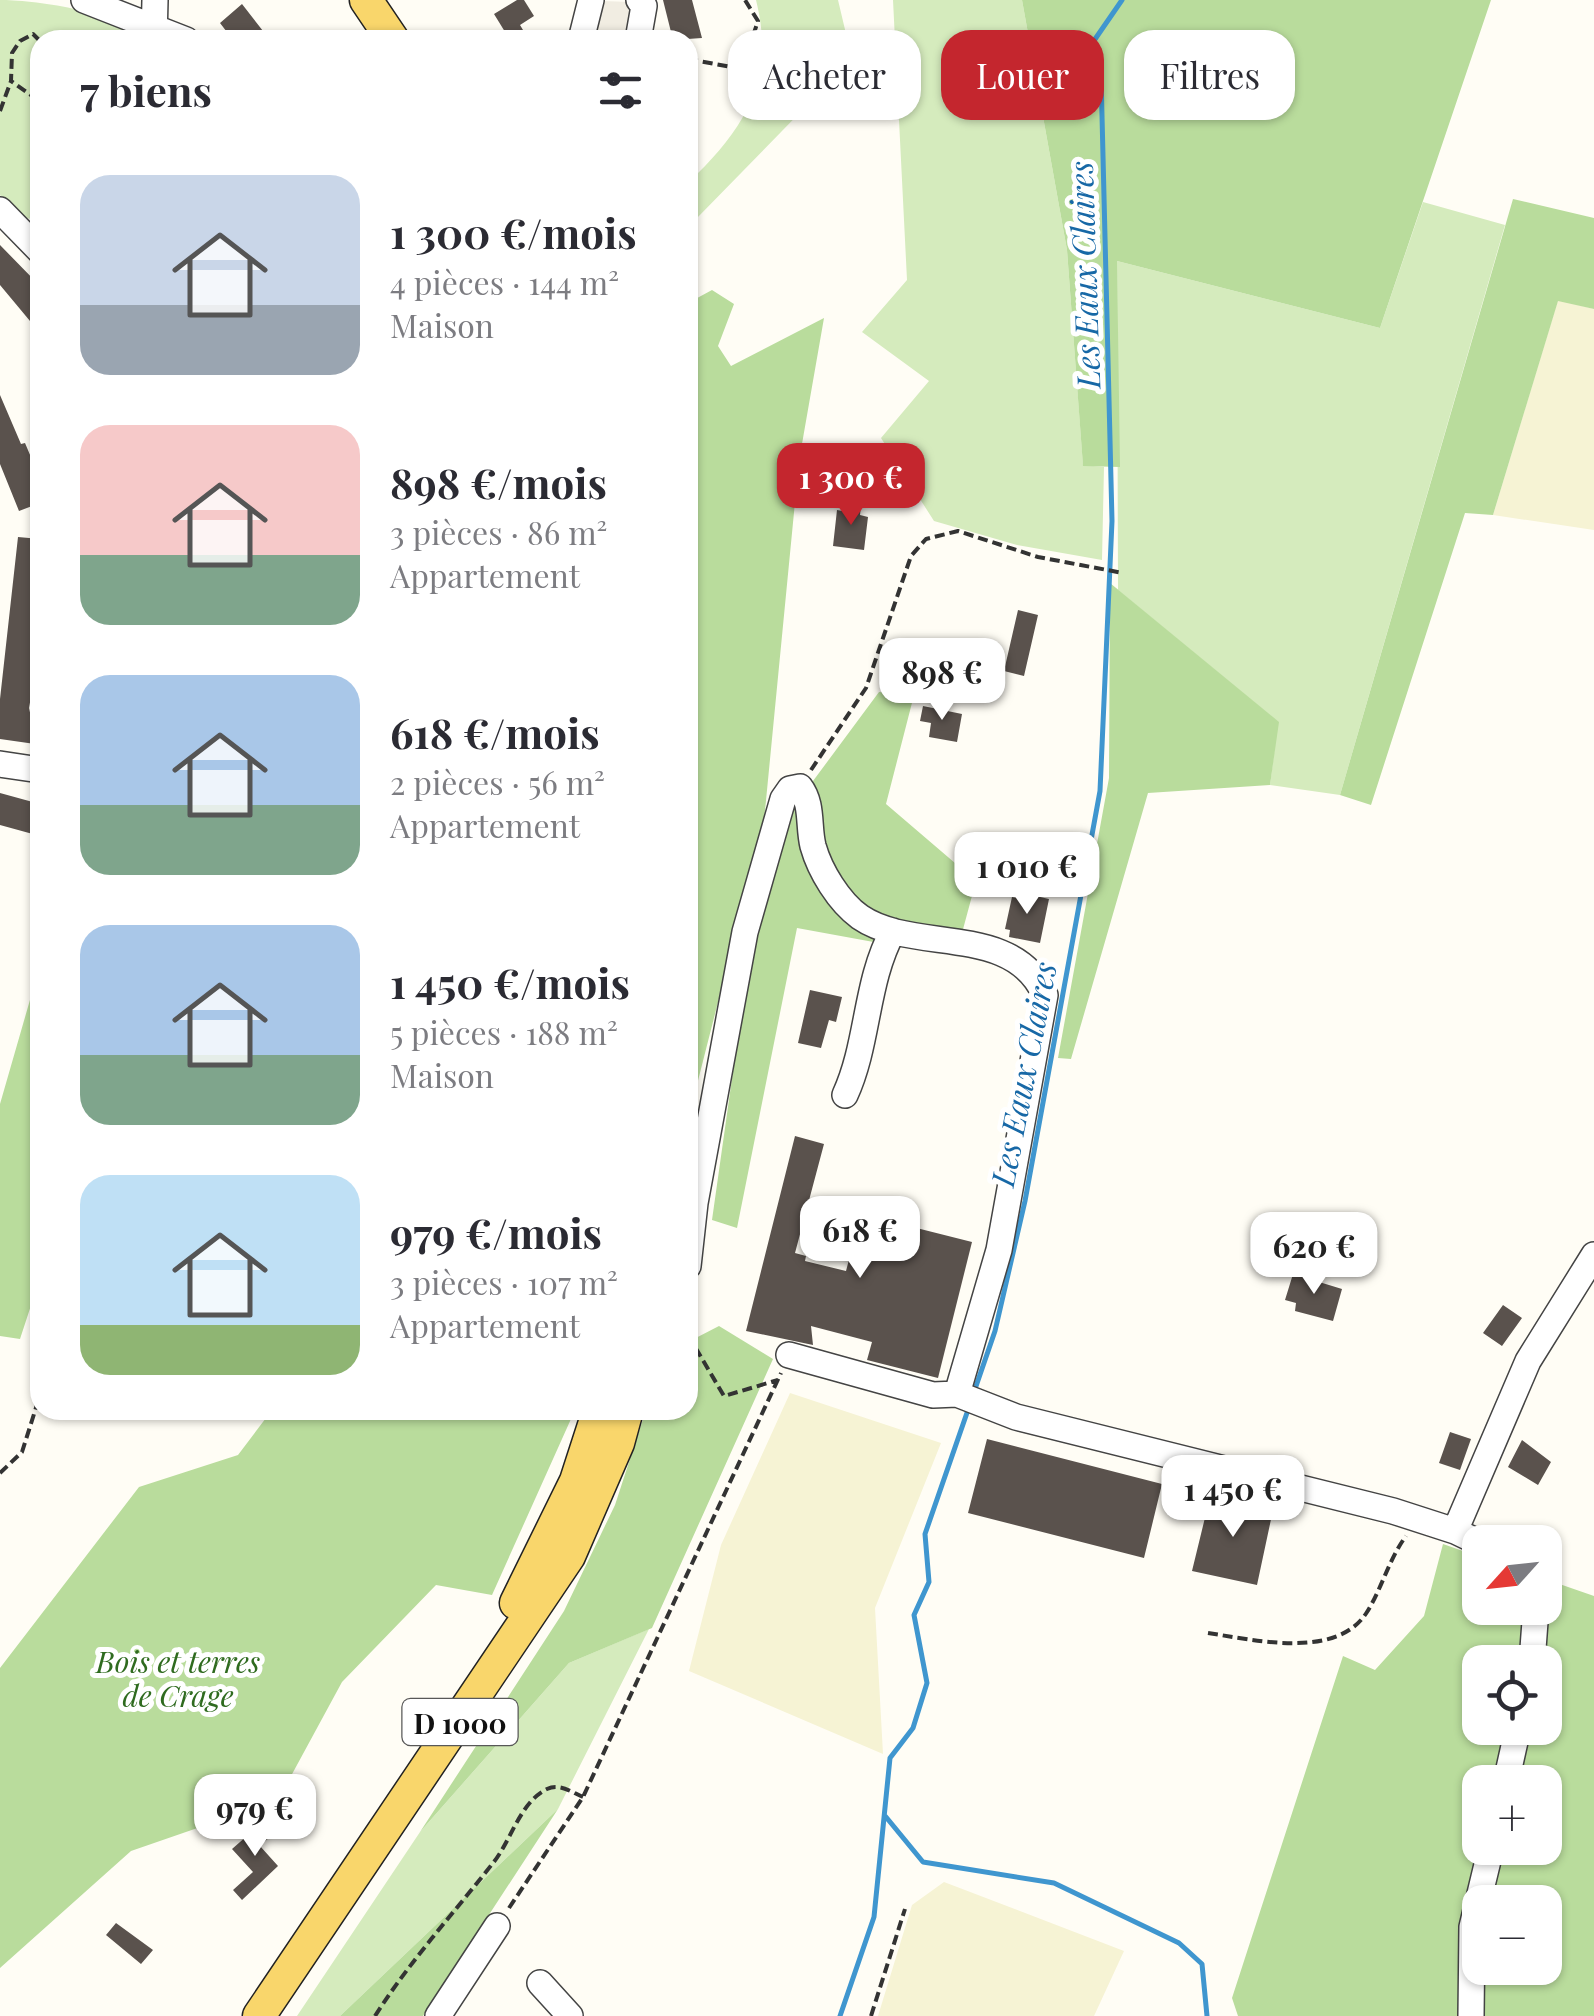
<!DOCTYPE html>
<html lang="fr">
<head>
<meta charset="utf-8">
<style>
	body { margin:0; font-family:"Playfair Display",serif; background:#f7f7f7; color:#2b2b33; height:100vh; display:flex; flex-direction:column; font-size:38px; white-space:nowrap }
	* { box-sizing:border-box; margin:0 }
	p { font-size:32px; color:#7c7c81 }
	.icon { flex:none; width:55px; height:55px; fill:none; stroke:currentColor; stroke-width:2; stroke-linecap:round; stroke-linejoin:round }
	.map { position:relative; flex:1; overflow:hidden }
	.drawer { position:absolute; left:30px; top:30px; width:668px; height:1390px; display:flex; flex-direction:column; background:#fff; border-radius:30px; box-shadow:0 2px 8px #0004 }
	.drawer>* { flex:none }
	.hud { position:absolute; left:728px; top:30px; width:715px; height:90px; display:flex; gap:20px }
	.needle { width:65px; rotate:243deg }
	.tools { position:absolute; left:1462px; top:1525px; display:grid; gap:20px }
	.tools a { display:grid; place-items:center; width:100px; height:100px; border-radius:20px; background:#fff; box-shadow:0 2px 8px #0004; font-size:50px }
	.price { position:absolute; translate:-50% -85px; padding:0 22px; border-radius:20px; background:#fff; color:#222; font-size:32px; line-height:65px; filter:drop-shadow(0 2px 5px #0008) }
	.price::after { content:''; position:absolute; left:50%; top:60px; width:30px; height:22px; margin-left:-15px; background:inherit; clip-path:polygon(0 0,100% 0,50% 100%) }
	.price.on { background:#c4262e; color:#fff }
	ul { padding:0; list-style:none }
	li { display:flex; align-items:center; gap:30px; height:250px; padding:0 50px }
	li span { display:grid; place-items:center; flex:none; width:280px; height:200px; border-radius:30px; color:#555 }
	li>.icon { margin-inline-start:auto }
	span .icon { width:120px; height:120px; fill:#fffc; stroke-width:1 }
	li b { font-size:42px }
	h2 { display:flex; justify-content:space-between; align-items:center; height:120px; padding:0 50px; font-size:42px }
	.tag { padding:0 35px; border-radius:30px; background:#fff; box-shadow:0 2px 8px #0004; font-size:35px; line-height:90px }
	.tag.on { background:#c4262e; color:#fff }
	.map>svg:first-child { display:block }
	.farmland { fill:#f6f3d4 }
	.green { fill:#d5ebbd }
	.forest { fill:#b9dc9c; fill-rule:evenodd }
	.plaza { fill:#f1ede2 }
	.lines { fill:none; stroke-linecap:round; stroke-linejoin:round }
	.stream { stroke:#3f96cf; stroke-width:5 }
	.building { fill:#5a524d }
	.minor-casing { stroke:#444; stroke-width:28 }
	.major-casing { stroke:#222; stroke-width:35 }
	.path { stroke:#333; stroke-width:4; stroke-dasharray:10 5; stroke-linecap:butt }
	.minor { stroke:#fff; stroke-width:25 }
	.major { stroke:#f9d66b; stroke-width:32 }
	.labels { text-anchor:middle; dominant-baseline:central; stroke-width:10; stroke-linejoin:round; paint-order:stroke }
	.shield { fill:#fff; stroke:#585858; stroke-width:2.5 }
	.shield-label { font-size:28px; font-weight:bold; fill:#111 }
	.park-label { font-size:30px; font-style:italic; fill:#2f6b1f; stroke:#fff }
	.water-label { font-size:32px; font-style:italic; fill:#1768a6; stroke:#fff }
</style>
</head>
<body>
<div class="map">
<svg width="1594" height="2016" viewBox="0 0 1594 2016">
	<rect width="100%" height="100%" fill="#fffdf5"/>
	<!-- farmland -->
	<path class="farmland" d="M1558 300 1594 309V530L1493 515Z
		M790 1393 941 1443 875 1608 883 1754 689 1671 721 1545Z
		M944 1882 1124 1951 1094 2016H878L912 1905Z"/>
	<!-- green -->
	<path class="green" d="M0 0C30 0 121 10 133 40H40V213L36 219 20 218 0 195Z
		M756 0H838L847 38 821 91 697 218 689 182C745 128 776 80 756 0Z
		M893 0H1022L1067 250 1083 465 1104 467 1102 560 1017 545 934 521 881 438 929 381 862 332 907 280Z
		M1423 202 1505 225 1340 795 1270 785 1278 722 1118 590 1117 261 1380 328Z
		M649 1629 558 1809 340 2016H297L420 1832 569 1663Z"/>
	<!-- forest -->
	<path class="forest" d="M1022 0H1491L1380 328 1117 261 1120 467 1083 466 1067 250Z
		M1513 199 1594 218V309L1558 301 1493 515 1465 513 1371 805 1340 795Z
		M712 290 734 304 718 346 731 366 824 318 799 461 764 821 688 1120V303Z
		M1110 583 1279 722 1270 785 1148 793 1071 1059 1058 1058 1109 778Z
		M879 692 914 695 886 804 976 881 962 933 879 943 797 928 737 1228 712 1220 751 944 793 808Z
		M36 979H40V1278L20 1339 0 1336V1104Z
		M719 1326 773 1359 652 1628 569 1663 420 1832 564 1611 615 1505 646 1410H688V1342Z
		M272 1410H575L492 1595 436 1585 342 1682 278 1800 131 1851 0 1968V1668L139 1487 238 1455Z
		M1443 1544 1480 1557V1608H1545V1579L1594 1596V2016H1238L1232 1998 1343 1656 1375 1670 1424 1616ZM1480 1662H1545V1728H1480ZM1480 1782H1545V1848H1480ZM1480 1902H1545V1968H1480Z
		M558 1809 423 2016H340Z"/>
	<!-- plaza -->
	<path class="plaza" d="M602 1 631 2 630 40H588Z"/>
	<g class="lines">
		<!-- stream -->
		<path class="stream" d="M974 1392 995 1331 1025 1201 1100 791 1112 521 1101 75 1091 45 1122 0
			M886 1817 923 1862 1054 1883 1179 1943 1202 1964 1207 2016
			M840 2016 874 1917 890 1758 913 1728 927 1683 914 1615 929 1582 925 1534 969 1407"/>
	</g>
	<!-- building -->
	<path class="building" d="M517 0H524L534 16 520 25 529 40H510L494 14Z
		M663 0H692L702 38 673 40Z
		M242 4 270 40H233L220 23Z
		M0 245 40 286V333L0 285Z
		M0 395 21 444 25 443 33 462 40 463V503L19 511 0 464Z
		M844 503 861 506 860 515 868 517 864 550 833 546 837 510 843 511Z
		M18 537 40 539V647L29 708 31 717 38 718 35 744 0 739V699Z
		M1018 610 1038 615 1024 676 1004 671Z
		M923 706 962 714 957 742 929 737 931 723 920 721Z
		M0 793 40 804V836L0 825Z
		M1018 892 1049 899 1040 943 1009 937 1010 930 1005 929 1012 897 1017 898Z
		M810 990 842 997 836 1022 829 1020 821 1048 798 1043Z
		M795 1136 824 1144 795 1253 806 1256 805 1261 846 1271 861 1214 972 1242 938 1378 867 1360 872 1342 811 1326 813 1345 746 1331Z
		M1293 1274 1342 1289 1333 1321 1295 1311 1296 1303 1285 1300Z
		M1503 1305 1522 1318 1502 1346 1483 1333Z
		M1450 1432 1471 1439 1460 1470 1439 1463Z
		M987 1439 1162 1484 1144 1558 968 1513Z
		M1522 1440 1551 1462 1538 1485 1508 1467Z
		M1211 1493 1273 1510 1257 1585 1192 1571Z
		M263 1822 274 1833 260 1846 278 1866 242 1900 233 1890 253 1872 232 1849Z
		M116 1923 153 1950 141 1964 106 1935Z"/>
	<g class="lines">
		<!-- minor casing -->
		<g class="minor-casing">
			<path id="minor" d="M84 0 186 40
				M154 40 155 0
				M581 40 591 0
				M638 40 644 6 639 0
				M0 210 40 251
				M0 764 40 770
				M845 1095C869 1043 865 982 893 931
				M688 1266 695 1203 745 932 783 799 790 789 800 787C813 804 808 826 813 846 820 871 839 902 860 917 914 954 1013 922 1045 995L999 1250 957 1394
				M789 1355 933 1395 957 1394
				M957 1394 1016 1417 1393 1511 1455 1531
				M1480 1543 1455 1531 1528 1361 1594 1255
				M1532 1662 1536 1608
				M1506 1782 1518 1728
				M540 1983 570 2016
				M438 2016 497 1926
				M1471 2016 1472 1927 1491 1848"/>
		</g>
		<!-- major casing -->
		<g class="major-casing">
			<path id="major" d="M366 0 393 40
				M516 1603 576 1481 599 1410
				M259 2016 569 1556 618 1443 627 1410"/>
		</g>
		<!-- path -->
		<path class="path" d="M40 41 33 34 20 41 12 53 11 81 35 98 40 116
			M688 59 742 69 758 21 745 0
			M0 111 11 81
			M34 218 40 194
			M811 770 866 688 911 556 926 539 958 531 1038 557 1123 573
			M688 1335 724 1396 778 1380
			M0 1473 22 1452 40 1395
			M1208 1633C1254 1640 1337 1660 1367 1612 1382 1588 1389 1559 1406 1536
			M509 1908 583 1797 781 1373
			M375 2016C410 1961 453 1914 493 1863 511 1841 520 1802 547 1789 560 1783 571 1792 583 1797
			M871 2016 905 1909"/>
		<!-- minor -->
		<use href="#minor" class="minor"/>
		<!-- major -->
		<use href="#major" class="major"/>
	</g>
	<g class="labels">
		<!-- shield labels -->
		<rect class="shield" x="402.5" y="1699" width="115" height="46" rx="8"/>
		<g class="shield-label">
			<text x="460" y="1722">D 1000</text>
		</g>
		<!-- park labels -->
		<g class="park-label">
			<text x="178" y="1661">Bois et terres<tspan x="178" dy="34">de Crage</tspan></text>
		</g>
		<!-- water labels -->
		<g class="water-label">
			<text transform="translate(1083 275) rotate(-92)">Les Eaux Claires</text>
			<text transform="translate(1022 1074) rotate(-79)">Les Eaux Claires</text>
		</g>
	</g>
</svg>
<div class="tools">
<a><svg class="needle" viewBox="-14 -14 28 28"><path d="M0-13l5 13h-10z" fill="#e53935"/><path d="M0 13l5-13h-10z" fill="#7c7c81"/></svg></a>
<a><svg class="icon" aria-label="locate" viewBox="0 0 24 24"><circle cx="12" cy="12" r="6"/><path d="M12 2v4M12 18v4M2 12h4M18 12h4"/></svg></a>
<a>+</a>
<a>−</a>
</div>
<b class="price on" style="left:851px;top:528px">1 300 €</b>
<b class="price" style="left:942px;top:723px">898 €</b>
<b class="price" style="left:1027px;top:917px">1 010 €</b>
<b class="price" style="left:860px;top:1281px">618 €</b>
<b class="price" style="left:1314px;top:1297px">620 €</b>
<b class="price" style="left:1233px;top:1540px">1 450 €</b>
<b class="price" style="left:255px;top:1859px">979 €</b>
<div class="hud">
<a class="tag">Acheter</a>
<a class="tag on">Louer</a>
<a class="tag">Filtres</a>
</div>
<section class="drawer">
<h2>7 biens<svg class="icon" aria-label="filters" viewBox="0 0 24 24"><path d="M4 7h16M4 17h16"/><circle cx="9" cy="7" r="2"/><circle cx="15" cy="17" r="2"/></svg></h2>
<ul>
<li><span style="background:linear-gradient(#c9d6e8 65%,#9aa5b1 0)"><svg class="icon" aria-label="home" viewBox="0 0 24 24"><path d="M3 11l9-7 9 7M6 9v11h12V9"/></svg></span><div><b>1 300 €/mois</b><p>4 pièces · 144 m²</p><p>Maison</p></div></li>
<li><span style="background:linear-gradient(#f6c9c9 65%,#7fa58c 0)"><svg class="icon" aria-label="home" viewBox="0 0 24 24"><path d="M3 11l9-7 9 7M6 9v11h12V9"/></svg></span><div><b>898 €/mois</b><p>3 pièces · 86 m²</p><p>Appartement</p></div></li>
<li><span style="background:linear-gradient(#a9c7e8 65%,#7fa58c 0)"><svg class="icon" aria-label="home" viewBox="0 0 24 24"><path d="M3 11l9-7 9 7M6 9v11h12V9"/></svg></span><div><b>618 €/mois</b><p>2 pièces · 56 m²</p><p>Appartement</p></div></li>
<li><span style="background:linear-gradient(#a9c7e8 65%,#7fa58c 0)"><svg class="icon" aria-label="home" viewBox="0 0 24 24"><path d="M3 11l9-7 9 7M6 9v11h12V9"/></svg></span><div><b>1 450 €/mois</b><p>5 pièces · 188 m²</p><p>Maison</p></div></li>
<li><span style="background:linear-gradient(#bfe0f5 75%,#8fb573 0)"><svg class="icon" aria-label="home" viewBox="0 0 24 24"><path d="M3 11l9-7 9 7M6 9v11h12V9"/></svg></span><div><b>979 €/mois</b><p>3 pièces · 107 m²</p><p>Appartement</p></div></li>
</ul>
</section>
</div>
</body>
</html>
